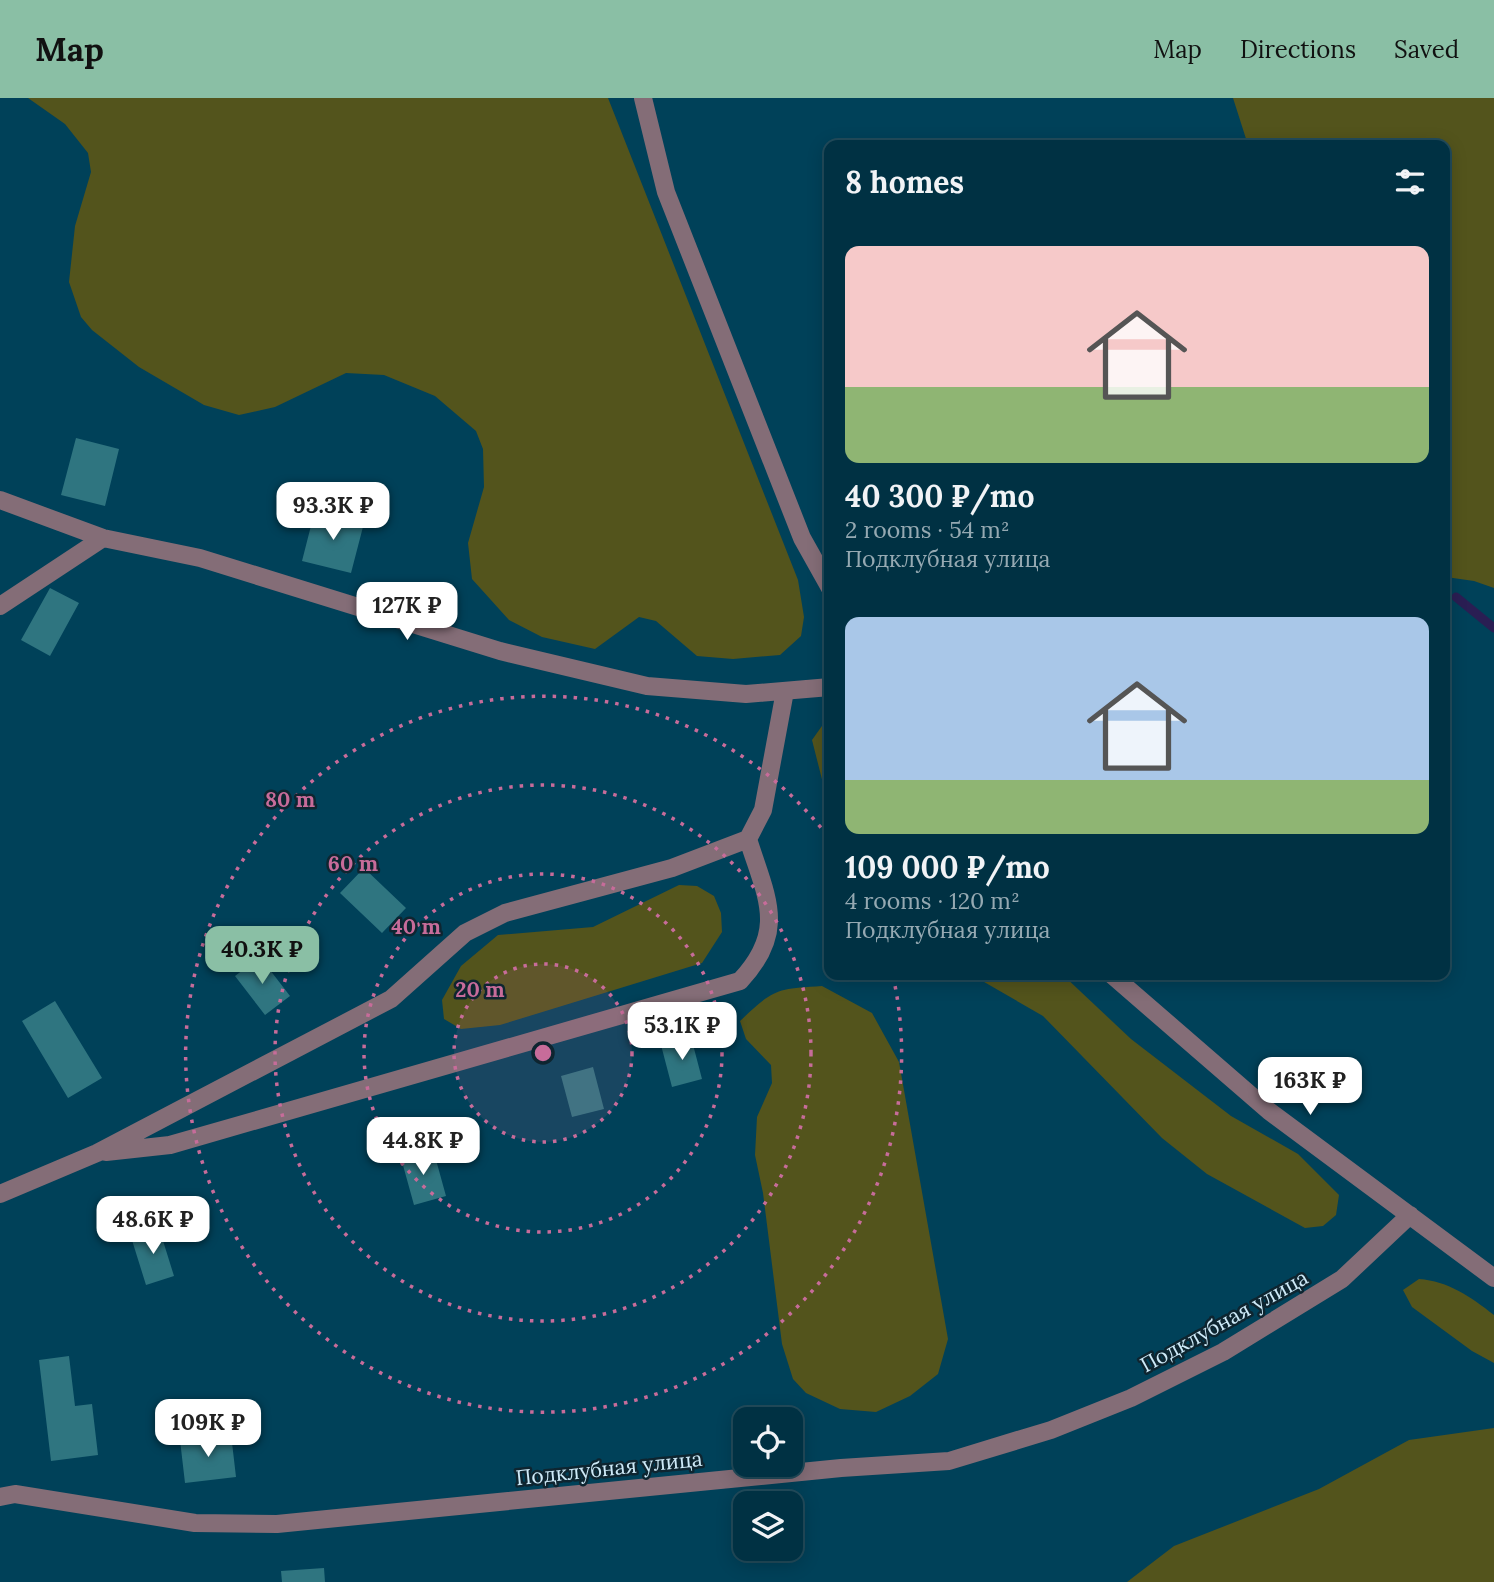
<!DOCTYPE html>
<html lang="en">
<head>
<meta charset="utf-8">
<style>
	body { margin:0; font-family:Lora,serif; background:#0e3d4e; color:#f1f3f6; height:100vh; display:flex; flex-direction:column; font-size:26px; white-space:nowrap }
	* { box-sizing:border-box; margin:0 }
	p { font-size:23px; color:#95a9b2 }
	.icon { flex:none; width:38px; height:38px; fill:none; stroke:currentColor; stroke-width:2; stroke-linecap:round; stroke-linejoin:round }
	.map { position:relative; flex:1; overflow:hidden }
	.side { position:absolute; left:824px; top:42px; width:626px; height:840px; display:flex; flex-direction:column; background:#003143; border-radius:14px; box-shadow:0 4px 18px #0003,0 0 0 2px #224c5c }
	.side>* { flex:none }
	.fabs { position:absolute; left:733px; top:1309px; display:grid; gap:14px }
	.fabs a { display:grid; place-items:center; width:70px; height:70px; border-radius:14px; background:#003143; box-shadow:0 4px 18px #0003,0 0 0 2px #224c5c; font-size:35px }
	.price { position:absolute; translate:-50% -60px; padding:0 16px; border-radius:14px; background:#fff; color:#222; font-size:23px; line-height:46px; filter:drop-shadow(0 2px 4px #0008) }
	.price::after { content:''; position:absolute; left:50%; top:42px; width:21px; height:16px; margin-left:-10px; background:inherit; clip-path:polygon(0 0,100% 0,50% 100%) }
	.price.selected { background:#8abfa5; color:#111 }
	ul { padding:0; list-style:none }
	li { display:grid; align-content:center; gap:14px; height:371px; padding:0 21px }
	li span { display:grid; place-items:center; height:217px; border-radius:14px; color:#555 }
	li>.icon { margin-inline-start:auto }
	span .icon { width:126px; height:126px; fill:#fffc; stroke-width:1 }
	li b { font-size:30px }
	h2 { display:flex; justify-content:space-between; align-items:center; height:84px; padding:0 21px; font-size:30px }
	header { display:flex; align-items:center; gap:42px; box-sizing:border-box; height:98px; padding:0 35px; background:#8abfa5; color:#111 }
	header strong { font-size:33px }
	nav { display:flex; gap:38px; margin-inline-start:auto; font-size:24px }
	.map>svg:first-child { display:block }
	.green { fill:#53541c }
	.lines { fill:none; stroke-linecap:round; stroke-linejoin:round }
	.stream { stroke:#2a1e53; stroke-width:9 }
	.building { fill:#2f7580 }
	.minor { stroke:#846d77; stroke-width:18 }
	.ring { fill:none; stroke:#c76c9a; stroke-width:3.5; stroke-dasharray:3.5 7 }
	.labels { text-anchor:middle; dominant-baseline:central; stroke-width:5; stroke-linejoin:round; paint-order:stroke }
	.street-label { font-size:21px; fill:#ceeaf8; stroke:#0e2530 }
	.centre { fill:#c76c9a; stroke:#0e2530; stroke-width:3.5 }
	.ring-label { font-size:21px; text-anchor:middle; font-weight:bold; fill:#c76c9a; stroke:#0e2530; stroke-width:5; stroke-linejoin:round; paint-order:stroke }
</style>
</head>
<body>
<header>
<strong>Map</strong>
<nav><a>Map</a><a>Directions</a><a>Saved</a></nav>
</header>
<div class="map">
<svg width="1494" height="1484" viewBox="0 0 1494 1484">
	<rect width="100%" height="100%" fill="#004159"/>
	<!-- green -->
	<path class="green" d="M28 0H608L798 482 804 519 801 538 780 557 733 561 697 558 656 523 639 519 595 551 542 539 509 522 472 481 468 445 484 389 483 351 476 333 435 298 384 277 346 275 275 309 239 317 204 307 139 269 92 232 81 219 69 184 75 128 91 74 88 55 65 26Z
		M1233 0H1494V490L1474 483 1446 479V47H1248Z
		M829 618V709L812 642Z
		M679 787 697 788 714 798 721 815 722 834 702 865 500 927 461 931 444 921 442 902 461 868 498 837 593 829Z
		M972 877H1063L1131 941 1231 1018 1298 1056 1339 1097 1336 1117 1323 1128 1305 1130 1207 1076 1162 1040 1043 918Z
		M822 888 872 915 899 964 948 1241 938 1276 910 1298 876 1314 840 1311 806 1295 793 1281 782 1246 763 1095 755 1057 757 1019 772 985 771 967 746 941 740 923C774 891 775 891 822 888Z
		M1419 1181C1448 1183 1471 1199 1494 1217V1265L1472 1253 1412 1209 1403 1192Z
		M1494 1330V1484H1127L1174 1448 1319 1391 1409 1342Z"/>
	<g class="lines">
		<!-- stream -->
		<path class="stream" d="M1456 499 1494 530"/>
	</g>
	<!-- building -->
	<path class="building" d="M76 340 119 351 105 408 61 397Z
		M315 412 364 425 351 475 302 463Z
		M50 490 79 505 50 558 21 542Z
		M364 770 406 810 382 835 340 795Z
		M260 859 290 898 265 917 235 878Z
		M55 903 102 980 68 1000 22 923Z
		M691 939 702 981 672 989 661 947Z
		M593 969 604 1011 572 1019 561 978Z
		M433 1051 446 1098 414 1107 401 1060Z
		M159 1130 174 1178 146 1187 131 1139Z
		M69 1258 75 1308 92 1306 98 1357 51 1363 39 1262Z
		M231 1336 236 1379 185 1385 180 1342Z
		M324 1470 325 1484H282L281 1473Z"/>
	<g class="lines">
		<!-- minor -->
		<path class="minor" d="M643 0 666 94 802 440 830 490
			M0 402 103 440 200 460 500 553 647 588 746 596 830 589
			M0 508 103 440
			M1112 877 1269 1013 1494 1180
			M106 1054 170 1047 740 883C788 832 766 799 748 741
			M0 1096 97 1055 391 901 465 835 505 815 672 770 748 741 763 712 785 593
			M0 1399 15 1396 195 1425 277 1426 841 1370 949 1363 1051 1332 1131 1300 1223 1254 1342 1181 1410 1117"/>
	</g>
	<!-- distance rings -->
	<circle cx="543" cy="955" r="89" fill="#c76c9a" fill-opacity=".12"/>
	<g class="ring">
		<circle cx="543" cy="955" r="89"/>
		<circle cx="543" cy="955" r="179"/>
		<circle cx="543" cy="955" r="268"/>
		<path d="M893 878A358 358 0 1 1 829 740"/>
	</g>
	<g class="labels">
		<!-- street labels -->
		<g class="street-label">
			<text transform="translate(1224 1223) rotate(-29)">Подклубная улица</text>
			<text transform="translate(609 1370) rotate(-6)">Подклубная улица</text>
		</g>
	</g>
	<circle cx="543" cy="955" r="10" class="centre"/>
	<g class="ring-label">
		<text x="290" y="709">80 m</text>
		<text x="353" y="773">60 m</text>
		<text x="416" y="836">40 m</text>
		<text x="480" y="899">20 m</text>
	</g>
</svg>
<div class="fabs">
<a><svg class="icon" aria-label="locate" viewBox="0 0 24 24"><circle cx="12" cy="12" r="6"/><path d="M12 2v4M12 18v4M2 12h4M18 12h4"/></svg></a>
<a><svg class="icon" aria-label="layers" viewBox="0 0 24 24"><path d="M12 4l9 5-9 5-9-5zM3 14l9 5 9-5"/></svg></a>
</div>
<b class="price" style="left:333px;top:444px">93.3K ₽</b>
<b class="price" style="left:407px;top:544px">127K ₽</b>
<b class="price selected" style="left:262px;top:888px">40.3K ₽</b>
<b class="price" style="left:682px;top:964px">53.1K ₽</b>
<b class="price" style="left:1310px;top:1019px">163K ₽</b>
<b class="price" style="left:423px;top:1079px">44.8K ₽</b>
<b class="price" style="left:153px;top:1158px">48.6K ₽</b>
<b class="price" style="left:208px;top:1361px">109K ₽</b>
<section class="side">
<h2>8 homes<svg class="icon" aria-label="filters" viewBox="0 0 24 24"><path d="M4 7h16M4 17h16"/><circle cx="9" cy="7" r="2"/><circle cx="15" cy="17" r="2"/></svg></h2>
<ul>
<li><span style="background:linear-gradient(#f6c9c9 65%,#8fb573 0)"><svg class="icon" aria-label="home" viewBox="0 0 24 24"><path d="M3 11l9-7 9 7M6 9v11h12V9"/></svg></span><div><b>40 300 ₽/mo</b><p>2 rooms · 54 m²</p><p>Подклубная улица</p></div></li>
<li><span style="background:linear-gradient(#a9c7e8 75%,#8fb573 0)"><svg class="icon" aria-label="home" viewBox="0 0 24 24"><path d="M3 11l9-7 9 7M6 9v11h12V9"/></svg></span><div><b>109 000 ₽/mo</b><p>4 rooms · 120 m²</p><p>Подклубная улица</p></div></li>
</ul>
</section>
</div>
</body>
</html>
